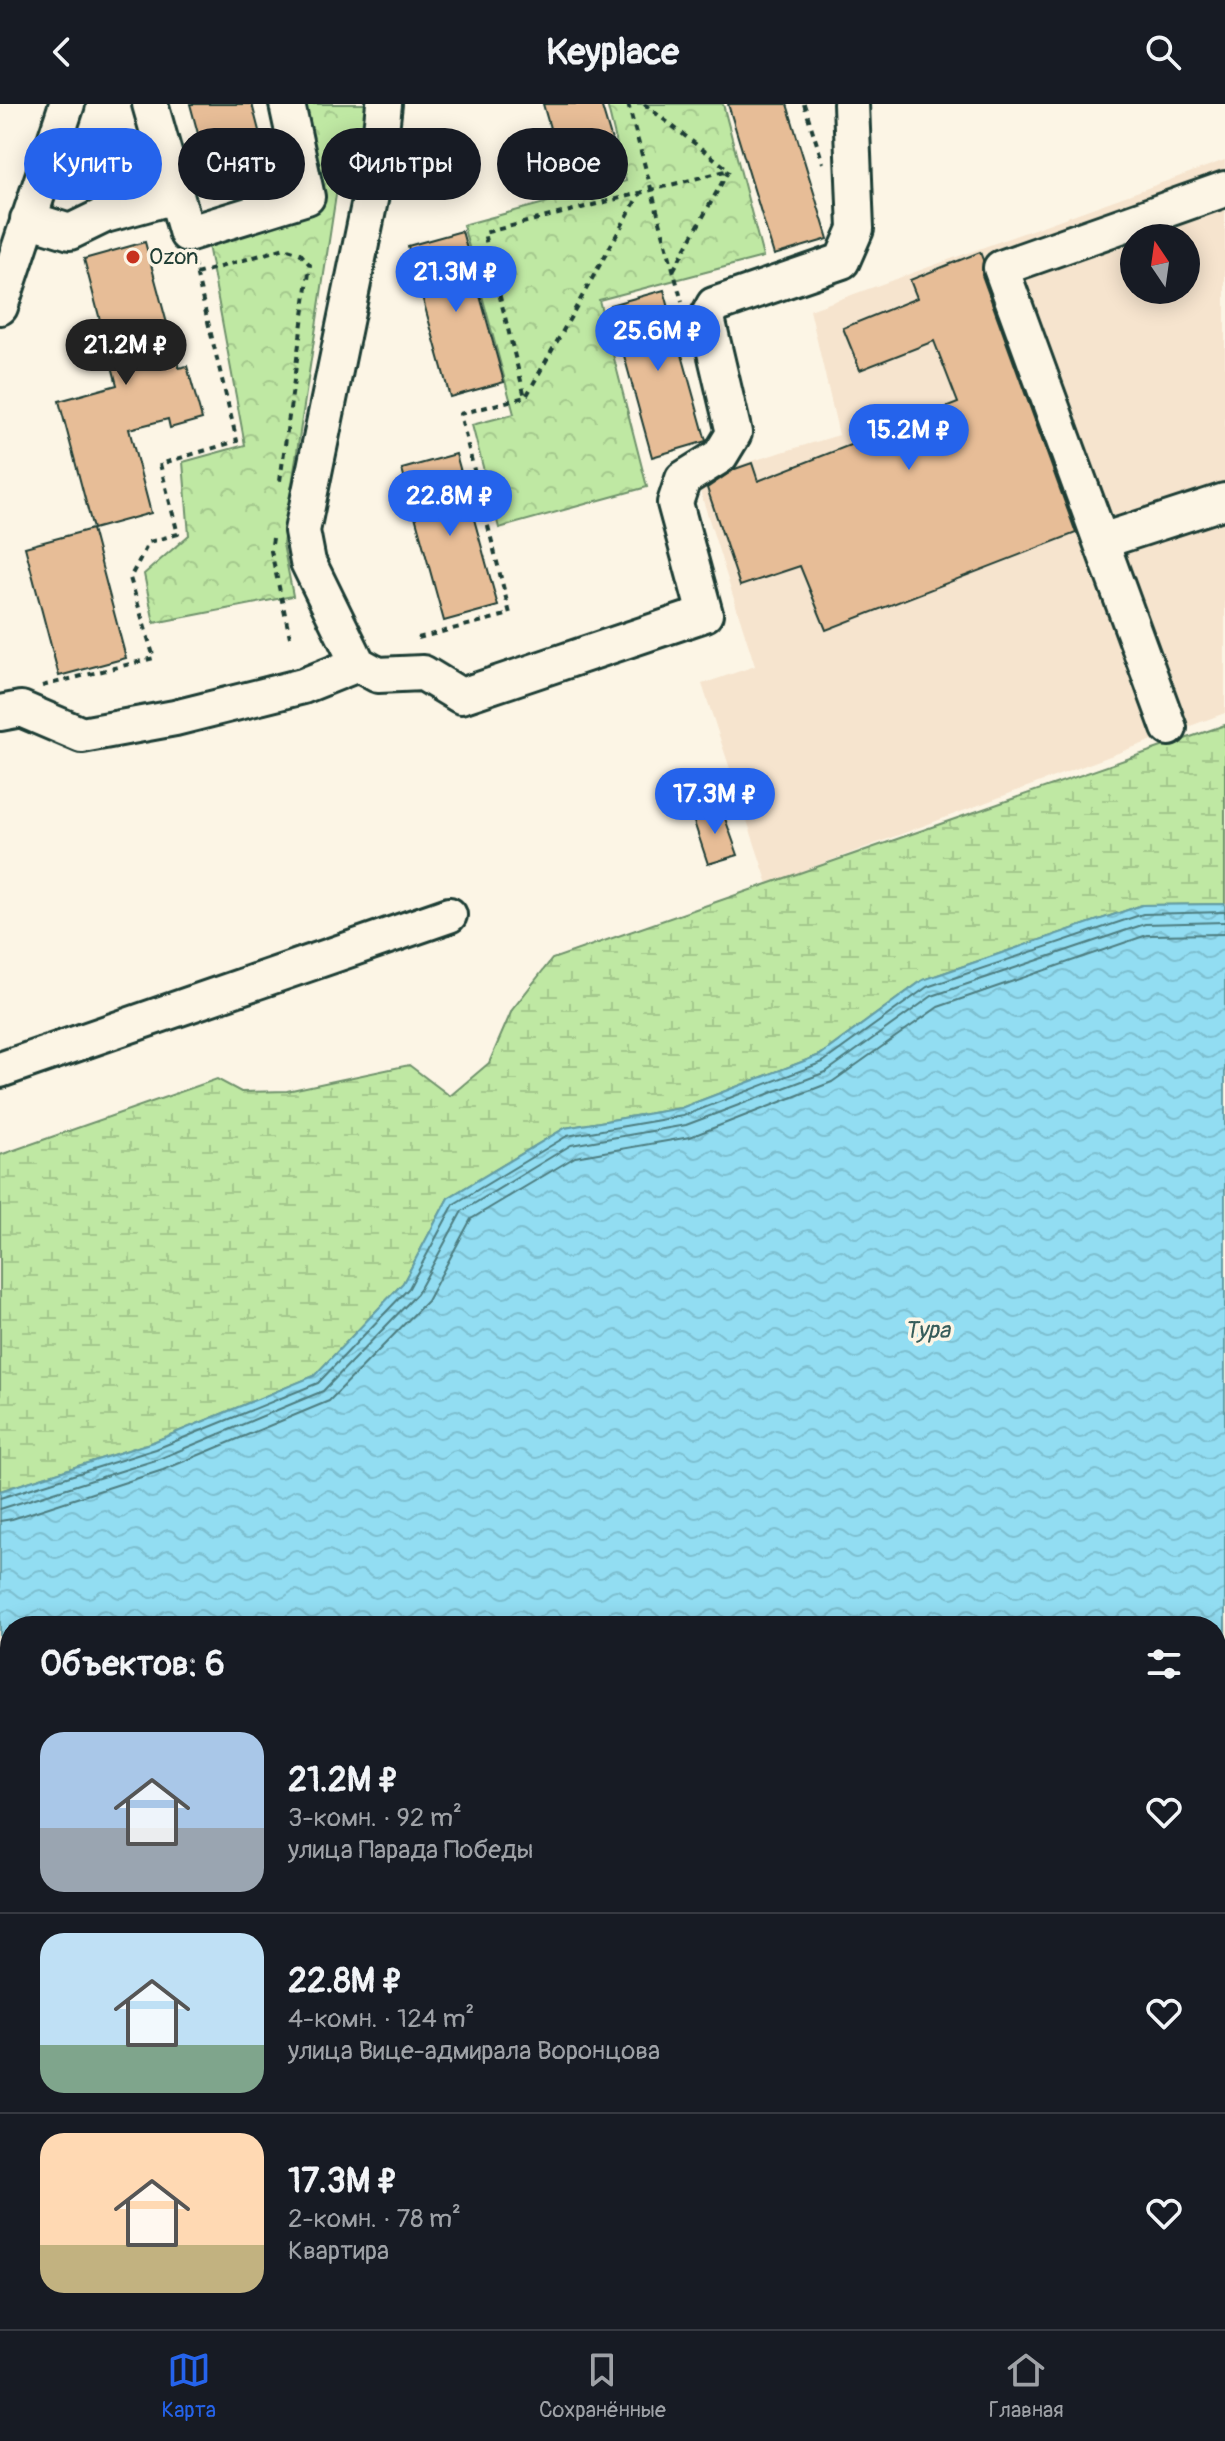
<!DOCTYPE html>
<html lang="ru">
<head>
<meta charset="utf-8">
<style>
	body { margin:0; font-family:Pangolin,sans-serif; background:#20242c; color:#f1f3f6; height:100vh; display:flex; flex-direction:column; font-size:30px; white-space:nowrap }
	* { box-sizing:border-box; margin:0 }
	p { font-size:26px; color:#9ea1a6 }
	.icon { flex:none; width:44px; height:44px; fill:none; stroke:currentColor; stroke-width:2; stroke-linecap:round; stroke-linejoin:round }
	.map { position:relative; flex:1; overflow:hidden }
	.drawer { position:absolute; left:0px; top:1512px; width:1226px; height:714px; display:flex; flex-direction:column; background:#171b24; border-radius:32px 32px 0 0; box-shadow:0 4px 20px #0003 }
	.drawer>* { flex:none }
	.top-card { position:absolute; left:24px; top:24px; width:800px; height:72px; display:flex; gap:16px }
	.needle { width:52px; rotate:347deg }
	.buttons { position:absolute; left:1120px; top:120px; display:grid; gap:16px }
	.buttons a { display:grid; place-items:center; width:80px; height:80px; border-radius:50%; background:#171b24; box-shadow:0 4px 20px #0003; font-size:40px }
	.price { position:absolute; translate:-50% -68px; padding:0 18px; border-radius:28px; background:#2563eb; color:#fff; font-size:26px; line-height:52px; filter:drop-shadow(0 2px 4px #0008) }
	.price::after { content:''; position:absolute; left:50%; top:48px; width:24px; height:18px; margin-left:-12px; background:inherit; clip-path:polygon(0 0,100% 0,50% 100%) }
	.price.selected { background:#222; color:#fff }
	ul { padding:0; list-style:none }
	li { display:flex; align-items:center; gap:24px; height:200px; padding:0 40px }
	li+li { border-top:2px solid #363941 }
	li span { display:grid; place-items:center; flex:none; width:224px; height:160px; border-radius:24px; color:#555 }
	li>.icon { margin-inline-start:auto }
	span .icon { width:96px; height:96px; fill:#fffc; stroke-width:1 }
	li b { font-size:34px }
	h2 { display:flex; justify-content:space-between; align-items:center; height:96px; padding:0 40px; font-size:34px }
	.pill { padding:0 28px; border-radius:36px; background:#171b24; box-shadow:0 4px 20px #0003; font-size:28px; line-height:72px }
	.pill.selected { background:#2563eb; color:#fff }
	header { display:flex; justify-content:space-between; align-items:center; height:104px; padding:0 40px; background:#171b24; font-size:36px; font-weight:800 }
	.tab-bar { display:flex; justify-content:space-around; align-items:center; height:112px; border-top:2px solid #363941; background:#171b24; font-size:22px; color:#9ea1a6 }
	.tab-bar a { display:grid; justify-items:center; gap:4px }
	.tab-bar .selected { color:#2563eb }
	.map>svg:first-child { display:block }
	.built { fill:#f6e4ce; fill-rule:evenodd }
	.grass { fill:#bfe8a3; stroke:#6f926c; stroke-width:2 }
	.wetland { fill:url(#wetland-marsh); stroke:#6f926c; stroke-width:2 }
	.park { fill:url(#park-crowns); stroke:#6f926c; stroke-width:2 }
	.water { fill:url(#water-waves); stroke:#649da6; stroke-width:2 }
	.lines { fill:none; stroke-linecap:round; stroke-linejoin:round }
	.shore { stroke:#4d7d80; stroke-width:2 }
	.building { fill:#e7bd97; stroke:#1f3d34; stroke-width:2 }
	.minor-casing { stroke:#1f3d34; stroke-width:40 }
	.path { stroke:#1f3d34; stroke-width:4; stroke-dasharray:6 6; stroke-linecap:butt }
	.minor { stroke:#fcf5e5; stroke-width:34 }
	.rail-casing { stroke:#1f3d34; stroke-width:9 }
	.rail { stroke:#fcf5e5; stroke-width:6; stroke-dasharray:18; stroke-linecap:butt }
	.poi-dot { fill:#c8321e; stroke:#fcf5e5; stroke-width:3 }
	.labels { text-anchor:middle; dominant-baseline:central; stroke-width:7; stroke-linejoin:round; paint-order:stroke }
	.poi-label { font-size:22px; fill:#1f3d34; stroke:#fcf5e5; text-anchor:start }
	.water-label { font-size:24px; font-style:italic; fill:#365d5a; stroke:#fcf5e5 }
</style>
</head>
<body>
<header><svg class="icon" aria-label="back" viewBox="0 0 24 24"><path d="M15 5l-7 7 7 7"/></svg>Keyplace<svg class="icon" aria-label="search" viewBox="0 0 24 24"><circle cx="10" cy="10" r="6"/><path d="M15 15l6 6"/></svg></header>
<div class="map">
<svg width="1225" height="2225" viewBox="0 0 1225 2225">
	<defs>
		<pattern id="wetland-marsh" width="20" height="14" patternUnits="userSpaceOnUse" patternTransform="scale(2)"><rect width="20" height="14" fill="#bfe8a3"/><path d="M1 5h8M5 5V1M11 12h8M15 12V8" fill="none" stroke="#a4c88d"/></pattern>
		<pattern id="park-crowns" width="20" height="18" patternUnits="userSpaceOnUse" patternTransform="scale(2)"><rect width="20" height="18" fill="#bfe8a3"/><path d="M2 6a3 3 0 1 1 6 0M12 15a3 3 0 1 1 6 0" fill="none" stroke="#a4c88d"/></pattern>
		<pattern id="water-waves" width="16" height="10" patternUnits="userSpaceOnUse" patternTransform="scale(2)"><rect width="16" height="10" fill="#92ddf2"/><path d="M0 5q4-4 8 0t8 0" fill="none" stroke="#7dbfd0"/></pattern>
	</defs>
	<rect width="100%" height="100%" fill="#fcf5e5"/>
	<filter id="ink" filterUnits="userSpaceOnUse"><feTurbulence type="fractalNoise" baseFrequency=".0125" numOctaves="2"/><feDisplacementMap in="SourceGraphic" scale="16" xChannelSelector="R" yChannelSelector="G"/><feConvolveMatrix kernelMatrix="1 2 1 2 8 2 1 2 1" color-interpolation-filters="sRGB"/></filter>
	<g filter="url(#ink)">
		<!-- built -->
		<path class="built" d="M1225 56V609L768 780 702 580 755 562 696 374 839 331 810 206ZM1134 134H1186V186H1134Z
			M1225 1608V2074L1216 2080V1611Z
			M248 2216H1020L1008 2225H233Z"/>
		<!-- grass -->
		<path class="grass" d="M149 32 158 78 129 97Z"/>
		<!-- wetland -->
		<path class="wetland" d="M1225 621V800L1142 801 923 876 820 951 681 1004 565 1024 448 1094 403 1179 314 1272 153 1338 0 1387V1051L217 975 241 988 287 987 409 961 450 992 489 959 512 906 552 855Z"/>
		<!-- park -->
		<path class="park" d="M300 0H374V19L344 38 283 440 293 492 154 519 144 470 189 431 183 358 245 341 206 130 314 98Z
			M607 0H723L763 153 599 196 647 383 499 424 472 321 514 310 463 121 626 77Z"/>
		<!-- water -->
		<path class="water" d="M1225 800V1608L1216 1611V1522H10V2216H248L233 2225H0V1387L153 1338 314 1272 403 1179 448 1094 565 1024 681 1004 820 951 923 876 1142 801Z"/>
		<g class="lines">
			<!-- shore -->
			<path class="shore" d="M0 1394 156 1345 318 1279 409 1184 454 1100 567 1032 683 1012 823 958 927 883 1143 810 1225 808
				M0 1405 159 1355 323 1287 417 1190 462 1107 571 1041 686 1021 826 968 932 892 1145 820 1225 818
				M0 1417 12 1415 163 1366 329 1297 427 1197 471 1115 575 1053 690 1033 832 978 938 903 1147 831 1225 830"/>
		</g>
		<!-- building -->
		<path class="building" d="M190 0H252L270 69 213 85Z
			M543 0H601L622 70 568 86Z
			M728 0H787L828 135 774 151Z
			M462 127 504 278 450 293 408 142Z
			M145 138 179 264 187 262 202 315 170 324 168 315 129 325 151 409 93 425 59 297 117 281 84 155Z
			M980 148 983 156 982 171 1076 429 826 526 800 462 740 482 707 384 735 365 752 359 758 377 958 299 934 237 860 266 843 224 917 194 910 176Z
			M664 186 706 337 652 353 610 201Z
			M456 350 498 502 444 517 402 365Z
			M92 425 126 554 59 572 25 443Z
			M721 703 738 751 708 760 692 712Z"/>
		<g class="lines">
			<!-- minor casing -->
			<g class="minor-casing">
				<path id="minor" d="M150 0 187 130 307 93 287 0
					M384 0 377 62 302 427 308 458 358 560 378 571 423 569 461 592 705 510 675 399 683 375 720 352 734 329 707 214 714 201 842 157 856 125 851 0
					M28 115 70 128 105 111 175 92
					M0 203 67 0
					M1102 437 1225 397
					M0 609 21 605 82 631 175 614 303 582 358 560
					M1169 624 1001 164 1225 85
					M0 966 449 811
					M1216 2022 1225 2031
					M1216 2169 1225 2163
					M1202 2216 1206 2225
					M577 2225 587 2216
					M795 2225 806 2216"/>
			</g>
			<!-- path -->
			<path class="path" d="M628 0 682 198
				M644 0 729 66 674 165
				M804 0 823 59
				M196 170 285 144 300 149 310 161 280 377
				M527 291 640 89
				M273 434 271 447 290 533
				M418 534 510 510 460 310 525 293 484 129 729 66
				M42 582 154 554 130 474 149 438 178 430 160 360 237 337 193 156"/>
			<!-- minor -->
			<use href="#minor" class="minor"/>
			<!-- rail casing -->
			<g class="rail-casing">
				<path id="rail" d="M599 2225 609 2216"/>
			</g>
			<!-- rail -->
			<use href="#rail" class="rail"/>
		</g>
	</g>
	<!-- markers -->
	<circle class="poi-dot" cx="133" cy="153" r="8"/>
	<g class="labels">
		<!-- poi labels -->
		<g class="poi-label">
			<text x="149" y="153">Ozon</text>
		</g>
		<!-- water labels -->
		<g class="water-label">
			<text x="927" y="1226">Тура</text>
		</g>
	</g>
</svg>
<div class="buttons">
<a><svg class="needle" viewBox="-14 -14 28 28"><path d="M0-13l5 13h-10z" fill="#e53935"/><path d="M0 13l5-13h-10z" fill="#9ea1a6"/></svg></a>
</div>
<b class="price" style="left:456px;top:210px">21.3M ₽</b>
<b class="price" style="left:658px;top:269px">25.6M ₽</b>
<b class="price selected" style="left:126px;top:283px">21.2M ₽</b>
<b class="price" style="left:909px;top:368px">15.2M ₽</b>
<b class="price" style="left:450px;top:434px">22.8M ₽</b>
<b class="price" style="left:715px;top:732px">17.3M ₽</b>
<div class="top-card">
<a class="pill selected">Купить</a>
<a class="pill">Снять</a>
<a class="pill">Фильтры</a>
<a class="pill">Новое</a>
</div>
<section class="drawer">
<h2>Объектов: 6<svg class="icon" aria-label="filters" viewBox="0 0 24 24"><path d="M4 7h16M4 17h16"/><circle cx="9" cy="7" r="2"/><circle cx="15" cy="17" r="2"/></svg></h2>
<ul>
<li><span style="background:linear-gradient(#a9c7e8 60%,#9aa5b1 0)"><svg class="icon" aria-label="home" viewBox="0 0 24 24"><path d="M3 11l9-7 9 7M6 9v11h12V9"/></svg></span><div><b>21.2M ₽</b><p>3-комн. · 92 m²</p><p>улица Парада Победы</p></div><svg class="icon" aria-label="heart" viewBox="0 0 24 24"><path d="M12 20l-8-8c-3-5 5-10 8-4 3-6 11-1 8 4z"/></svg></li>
<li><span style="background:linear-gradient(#bfe0f5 70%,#7fa58c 0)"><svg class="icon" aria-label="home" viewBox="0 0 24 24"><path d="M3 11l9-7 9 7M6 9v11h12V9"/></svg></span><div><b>22.8M ₽</b><p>4-комн. · 124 m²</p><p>улица Вице-адмирала Воронцова</p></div><svg class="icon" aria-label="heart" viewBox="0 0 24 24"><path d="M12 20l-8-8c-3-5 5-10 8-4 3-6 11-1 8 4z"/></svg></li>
<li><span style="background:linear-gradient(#ffd9b3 70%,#c2b280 0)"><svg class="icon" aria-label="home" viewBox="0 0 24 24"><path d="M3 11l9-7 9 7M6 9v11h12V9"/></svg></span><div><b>17.3M ₽</b><p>2-комн. · 78 m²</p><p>Квартира</p></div><svg class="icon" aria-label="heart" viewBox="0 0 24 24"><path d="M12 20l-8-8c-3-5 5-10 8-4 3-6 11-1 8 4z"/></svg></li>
</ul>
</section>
</div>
<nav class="tab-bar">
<a class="selected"><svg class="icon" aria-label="map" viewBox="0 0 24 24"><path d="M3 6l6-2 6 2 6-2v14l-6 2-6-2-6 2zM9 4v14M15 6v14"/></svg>Карта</a>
<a><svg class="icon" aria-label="saved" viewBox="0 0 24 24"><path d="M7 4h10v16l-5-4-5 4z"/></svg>Сохранённые</a>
<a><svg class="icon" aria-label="home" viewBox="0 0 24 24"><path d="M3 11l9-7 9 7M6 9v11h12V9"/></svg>Главная</a>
</nav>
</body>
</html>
